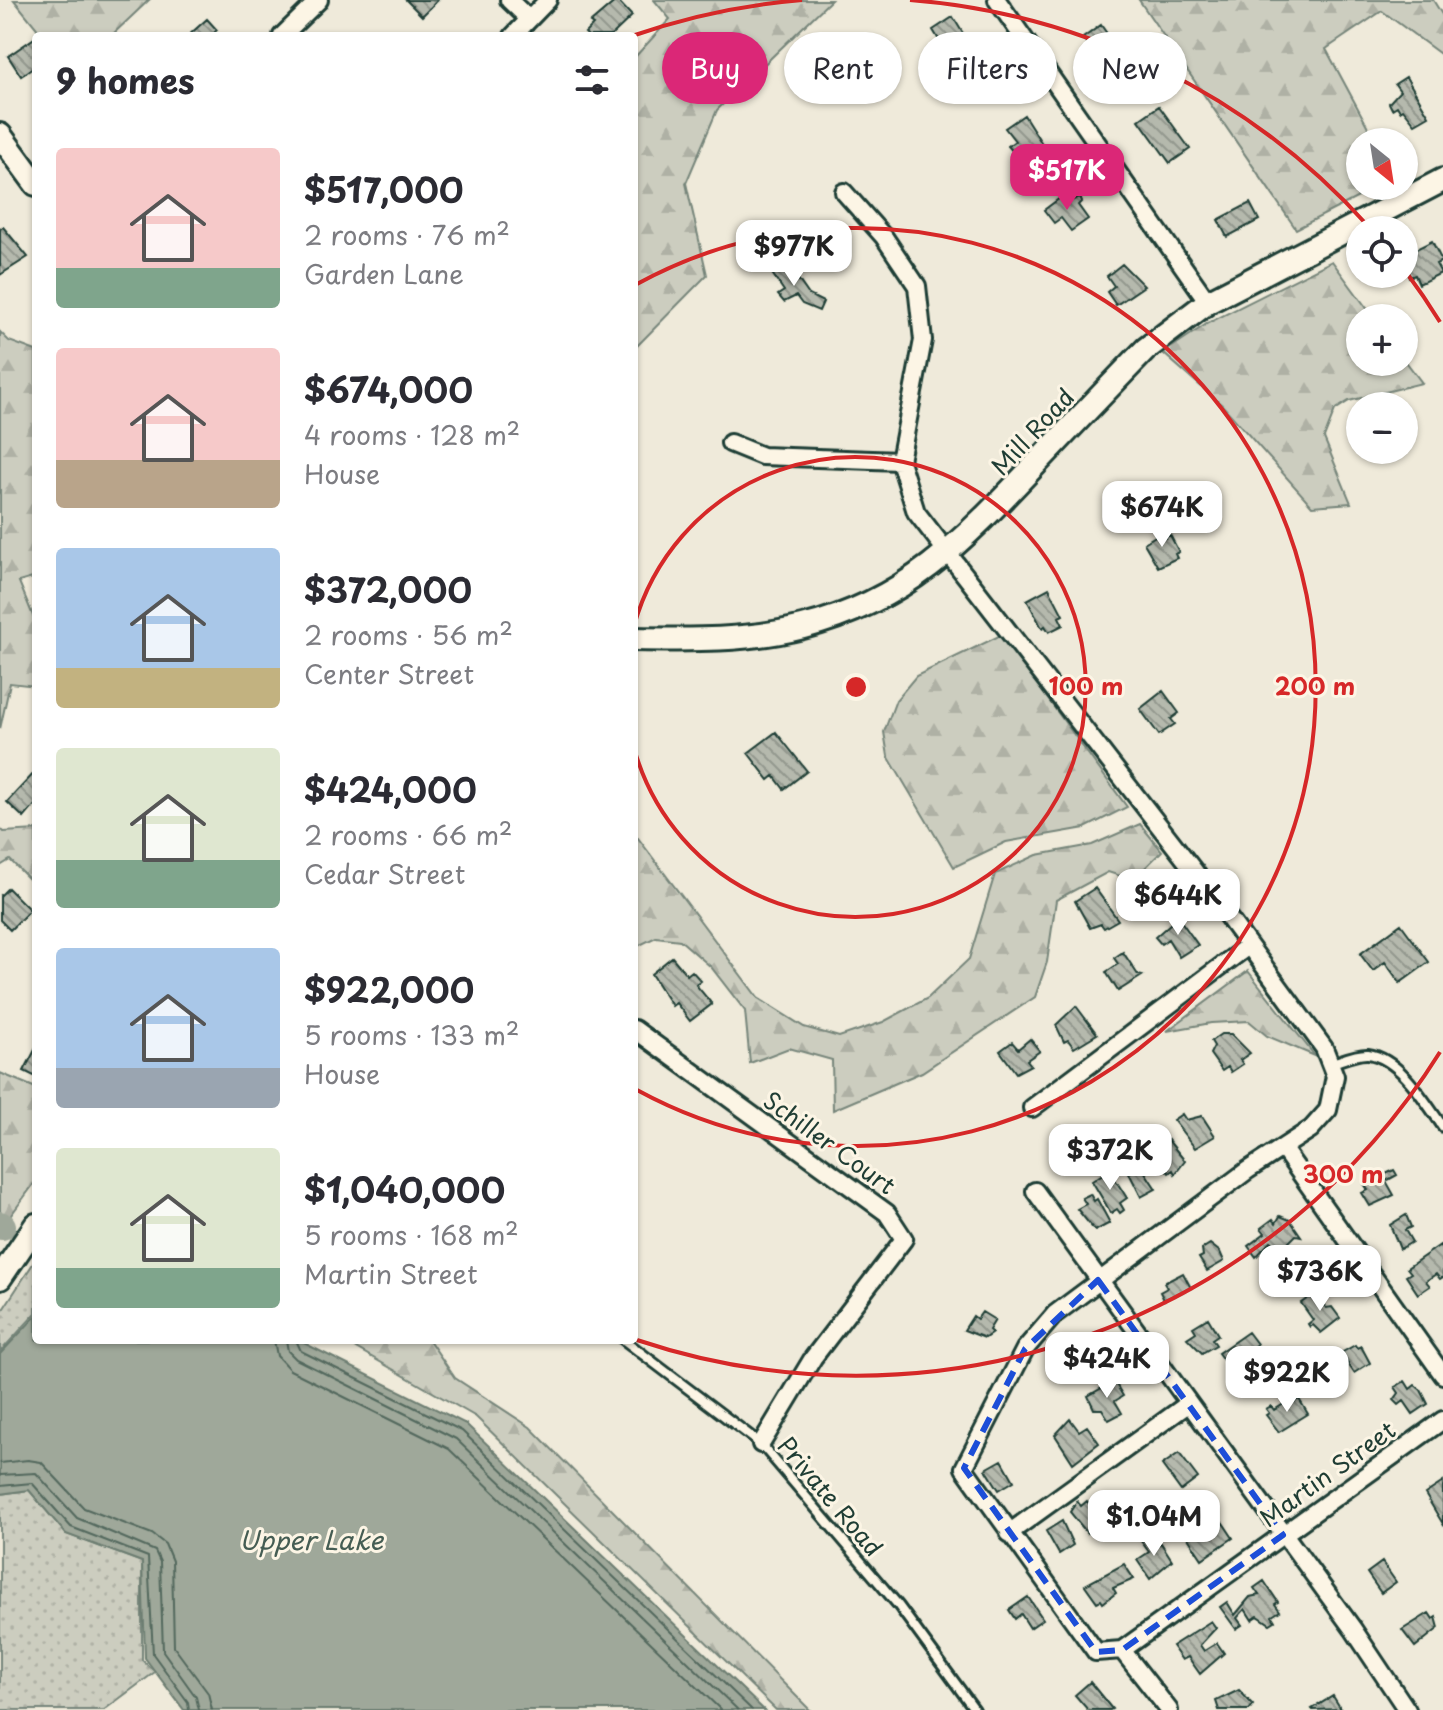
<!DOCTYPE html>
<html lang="en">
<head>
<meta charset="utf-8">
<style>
	body { margin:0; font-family:"Playpen Sans",sans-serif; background:#f7f7f7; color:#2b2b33; height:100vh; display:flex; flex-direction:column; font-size:30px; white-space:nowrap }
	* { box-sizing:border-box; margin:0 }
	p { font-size:26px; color:#7c7c81 }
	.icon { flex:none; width:44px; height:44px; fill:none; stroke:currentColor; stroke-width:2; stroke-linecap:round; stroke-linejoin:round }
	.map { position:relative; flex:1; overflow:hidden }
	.drawer { position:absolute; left:32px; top:32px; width:606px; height:1312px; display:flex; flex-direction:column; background:#fff; border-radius:8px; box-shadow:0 2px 6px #0004 }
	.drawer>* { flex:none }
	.hud { position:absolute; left:662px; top:32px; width:660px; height:72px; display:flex; gap:16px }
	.needle { width:52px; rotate:150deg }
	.buttons { position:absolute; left:1346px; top:128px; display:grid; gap:16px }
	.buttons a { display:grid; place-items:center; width:72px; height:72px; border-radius:50%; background:#fff; box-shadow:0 2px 6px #0004; font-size:40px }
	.price { position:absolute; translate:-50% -68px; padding:0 18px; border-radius:16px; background:#fff; color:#222; font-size:26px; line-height:52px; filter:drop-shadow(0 2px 4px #0008) }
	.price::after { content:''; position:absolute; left:50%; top:48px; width:24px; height:18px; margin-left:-12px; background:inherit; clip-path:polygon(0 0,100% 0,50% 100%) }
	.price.active { background:#db2777; color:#fff }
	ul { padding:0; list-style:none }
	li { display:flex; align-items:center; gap:24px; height:200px; padding:0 24px }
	li span { display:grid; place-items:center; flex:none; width:224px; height:160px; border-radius:8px; color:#555 }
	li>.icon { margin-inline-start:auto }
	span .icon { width:96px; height:96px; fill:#fffc; stroke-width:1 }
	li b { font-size:34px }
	h2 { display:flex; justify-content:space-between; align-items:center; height:96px; padding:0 24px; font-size:34px }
	.pill { padding:0 28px; border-radius:36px; background:#fff; box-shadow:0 2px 6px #0004; font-size:28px; line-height:72px }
	.pill.active { background:#db2777; color:#fff }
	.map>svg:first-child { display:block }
	.forest { fill:url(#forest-firs); stroke:#76857a; stroke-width:2 }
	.park { fill:url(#park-dots); stroke:#76857a; stroke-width:2 }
	.water { fill:#9fa89a; stroke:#6c7d71; stroke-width:2 }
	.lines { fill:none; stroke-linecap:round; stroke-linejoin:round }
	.shore { stroke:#52685d; stroke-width:2 }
	.river { stroke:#9fa89a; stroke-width:28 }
	.building { fill:url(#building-back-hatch); stroke:#1f3d34; stroke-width:2 }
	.service-casing { stroke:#1f3d34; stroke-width:14 }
	.minor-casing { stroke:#1f3d34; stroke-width:22 }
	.secondary-casing { stroke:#1f3d34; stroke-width:28 }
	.service { stroke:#fcf5e5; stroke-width:8 }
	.minor { stroke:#fcf5e5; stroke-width:16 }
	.secondary { stroke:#fcf5e5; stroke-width:22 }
	.marked { fill:none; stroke:#1d4ed8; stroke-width:6; stroke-dasharray:16 10; stroke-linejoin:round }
	.ring { fill:none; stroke:#d62828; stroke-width:4 }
	.labels { text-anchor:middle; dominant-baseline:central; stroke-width:6; stroke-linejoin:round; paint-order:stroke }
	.street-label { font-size:24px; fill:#1f3d34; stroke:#fcf5e5 }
	.water-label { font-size:26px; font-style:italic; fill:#455d53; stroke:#fcf5e5 }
	.centre { fill:#d62828; stroke:#fcf5e5; stroke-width:4 }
	.ring-label { font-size:24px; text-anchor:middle; font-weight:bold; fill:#d62828; stroke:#fcf5e5; stroke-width:6; stroke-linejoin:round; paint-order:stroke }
</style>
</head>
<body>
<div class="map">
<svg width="1443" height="1710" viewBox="0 0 1443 1710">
	<defs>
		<pattern id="forest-firs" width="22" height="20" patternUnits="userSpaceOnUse" patternTransform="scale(2)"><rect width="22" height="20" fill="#cccdbf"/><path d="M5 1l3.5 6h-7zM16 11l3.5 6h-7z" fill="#afb1a5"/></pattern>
		<pattern id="park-dots" width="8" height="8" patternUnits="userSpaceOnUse" patternTransform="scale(2)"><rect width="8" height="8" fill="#cccdbf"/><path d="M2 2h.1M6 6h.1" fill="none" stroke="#afb1a5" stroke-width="1.8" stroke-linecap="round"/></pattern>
		<pattern id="building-back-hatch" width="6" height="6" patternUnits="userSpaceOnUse" patternTransform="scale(2)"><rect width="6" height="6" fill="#b5b9ad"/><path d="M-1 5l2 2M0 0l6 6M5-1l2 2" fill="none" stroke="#93988e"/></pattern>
	</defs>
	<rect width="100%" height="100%" fill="#efeada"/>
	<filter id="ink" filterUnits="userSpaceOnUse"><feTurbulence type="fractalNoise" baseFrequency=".0125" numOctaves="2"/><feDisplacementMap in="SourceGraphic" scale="16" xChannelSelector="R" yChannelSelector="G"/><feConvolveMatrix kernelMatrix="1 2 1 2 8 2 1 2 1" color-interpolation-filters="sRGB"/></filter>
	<g filter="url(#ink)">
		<!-- forest -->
		<path class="forest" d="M14 0H149L111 36H43Z
			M654 0H831L717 110 686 183 707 275 634 349V58L670 19Z
			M1139 0H1433L1443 16V56L1382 11 1326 49 1376 142H1360V186H1380L1296 229Z
			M1332 261 1374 318H1360V362H1404V359L1422 383 1349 401 1335 410 1324 438 1351 503 1312 506 1222 405 1163 353 1208 323Z
			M0 332 9 341 36 351V577L19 582 36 623V686L10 683 0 729Z
			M1001 635 1127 807 1085 828 1006 842 954 867 888 756 884 732 896 700 916 676Z
			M1140 824 1162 851 1133 880 1108 872 1056 900 1047 962 1035 997 922 1072 833 1110 832 1060 789 1048 750 1063 745 1011 711 967 680 940 656 937 634 948V838H638L758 998 804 1027 839 1037 883 1022 928 998 969 959 995 874 1037 855 1092 845Z
			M0 828 4 832 36 830V886L10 860 0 866Z
			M1248 971 1315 1056 1267 1036 1249 1021 1211 1023 1167 1031Z
			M0 1073 36 1088V1181L0 1230Z
			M342 1340H429L455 1378 530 1427 810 1710H776L476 1417Z"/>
		<!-- park -->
		<path class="park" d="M36 1259V1313L0 1352V1314Z
			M29 1490 66 1534 142 1562V1660L155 1672 104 1710H0V1494Z"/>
		<!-- water -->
		<path class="water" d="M36 1316V1340H298L466 1424 764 1710H184L145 1658 142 1562 66 1534 29 1490 0 1494V1354Z"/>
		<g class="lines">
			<!-- shore -->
			<path class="shore" d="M274 1340 277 1356 290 1370 449 1449 721 1710
				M286 1340 288 1351 296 1359 456 1439 738 1710
				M296 1340 301 1351 462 1431 752 1710
				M0 1463 28 1460 41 1462 84 1508 152 1534 165 1544 172 1561 174 1647 208 1693 212 1710
				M0 1475 36 1473 77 1518 155 1551 160 1562 163 1651 196 1697 199 1710
				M0 1486 32 1483 71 1527 148 1557 153 1654 188 1702 189 1710"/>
			<!-- river -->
			<path class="river" d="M0 1225 2 1226"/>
		</g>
		<!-- building -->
		<path class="building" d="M406 0H438L422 16Z
			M617 0 632 16 611 36H588L585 33 593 25 590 23Z
			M953 17 978 58 960 70 951 56 942 61 935 49 942 45 933 30Z
			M207 19 217 30 211 36H188Z
			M1101 25 1127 62 1110 76 1083 38Z
			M36 37V66L21 76 8 56Z
			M1406 77 1429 116 1415 124 1403 109 1400 111 1397 106 1392 109 1389 103 1400 91 1395 84Z
			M1159 106 1190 149 1170 163 1139 120Z
			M1024 115 1051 158 1034 169 1020 149 1014 153 1008 146 1015 141 1005 128Z
			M1068 192 1073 200 1080 197 1082 201 1078 205 1088 219 1071 231 1061 218 1054 223 1044 210Z
			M1250 203 1259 220 1227 237 1218 220Z
			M3 227 28 257 0 275V229Z
			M1432 241 1442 261 1436 264 1441 273 1419 284 1415 275 1409 277 1404 255Z
			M1122 264 1144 286 1116 305 1107 292 1114 286 1107 276Z
			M780 265 784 270 789 266 809 295 823 302 819 311 802 304 796 296 784 302 778 295 784 291 771 272Z
			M1162 532 1165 538 1170 535 1179 552 1175 554 1177 558 1158 567 1144 543Z
			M1049 588 1063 615 1059 617 1063 625 1049 632 1045 626 1042 628 1027 600Z
			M1163 691 1179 713 1171 719 1175 724 1159 735 1140 709Z
			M776 732 807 771 784 789 774 776 769 780 748 753Z
			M36 771V804L24 818 7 802Z
			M8 888 30 910 10 930 0 920V896Z
			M1095 888 1118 920 1104 928 1101 924 1090 928 1075 901Z
			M1178 917 1198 945 1179 957 1168 939 1161 944 1155 937Z
			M1401 924 1429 962 1400 983 1385 962 1373 971 1360 954Z
			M1123 952 1138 975 1142 976 1118 991 1106 972 1118 964 1114 958Z
			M672 957 687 975 692 971 701 981 696 985 712 1004 690 1021 676 1003 672 1006 651 974Z
			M1076 1006 1097 1034 1074 1048 1068 1040 1064 1042 1056 1025Z
			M1221 1034H1231L1250 1053 1240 1060 1243 1064 1231 1072 1228 1067 1222 1071 1210 1054 1214 1046 1211 1041Z
			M1030 1039 1040 1051 1027 1060 1031 1065 1016 1073 1000 1051 1012 1042 1018 1049Z
			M36 1048V1077L24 1071Z
			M1182 1114 1186 1120 1202 1116 1215 1136 1195 1148 1173 1120Z
			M1168 1140 1185 1161 1175 1174 1173 1170 1169 1173 1152 1153Z
			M1141 1166 1156 1189 1141 1197 1129 1173Z
			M1109 1170 1127 1198 1120 1203 1124 1210 1120 1213 1117 1209 1111 1213 1092 1181Z
			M1394 1170 1397 1175 1386 1181 1394 1195 1370 1206 1362 1193 1368 1190 1364 1184Z
			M1090 1194 1094 1201 1097 1199 1110 1223 1095 1231 1077 1209 1086 1204 1082 1198Z
			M1406 1215 1411 1227 1405 1230 1412 1242 1400 1249 1390 1225Z
			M1280 1216 1290 1220 1301 1236 1296 1235 1281 1250 1271 1241 1256 1257 1248 1246 1265 1233 1261 1228 1273 1219 1276 1223Z
			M1210 1244 1220 1252 1224 1261 1207 1271 1199 1258 1203 1256 1202 1249Z
			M1440 1245 1443 1251V1277L1440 1279 1436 1274 1426 1281 1430 1286 1418 1294 1406 1276 1411 1273 1407 1268Z
			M1308 1263 1316 1275 1284 1294 1279 1287Z
			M1183 1273 1191 1288 1164 1300 1160 1292 1167 1288 1164 1283Z
			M1316 1293 1326 1308 1332 1307 1340 1318 1321 1333 1313 1325 1310 1327 1308 1324 1313 1320 1301 1303Z
			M982 1312 995 1320 989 1330 992 1333 985 1338 964 1330 973 1316 977 1319Z
			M1208 1318 1218 1335 1212 1339 1216 1345 1202 1353 1187 1338 1196 1332 1193 1327Z
			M1248 1332 1257 1344 1242 1355 1245 1359 1239 1363 1235 1358 1227 1365 1218 1353Z
			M1087 1338 1100 1356 1063 1381 1059 1375 1064 1371 1056 1359Z
			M1355 1345 1357 1348 1361 1346 1370 1363 1354 1373 1341 1353Z
			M1114 1381 1123 1396 1115 1401 1122 1413 1109 1420 1102 1409H1094L1088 1396Z
			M1405 1381 1410 1389 1415 1385 1421 1390 1428 1404 1413 1414 1404 1401 1399 1405 1394 1400 1399 1393 1395 1387Z
			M1292 1399 1294 1402 1299 1399 1308 1414 1279 1432 1266 1415 1269 1413 1266 1409 1271 1406 1274 1410Z
			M1070 1419 1079 1431 1087 1426 1099 1443 1073 1463 1055 1435Z
			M1179 1453 1198 1478 1181 1491 1162 1465Z
			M1002 1460 1014 1481 999 1490 986 1469Z
			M1443 1482V1524L1425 1494Z
			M1077 1501 1081 1506 1087 1501 1091 1506 1096 1501 1105 1513 1090 1525 1092 1529 1087 1533 1070 1512Z
			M1062 1521 1073 1545 1059 1554 1046 1531Z
			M1206 1522 1212 1531 1223 1523 1233 1538 1202 1559 1186 1535Z
			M1150 1535 1156 1545 1161 1543 1172 1560 1150 1579 1137 1560 1149 1552 1141 1541Z
			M1382 1562 1396 1582 1381 1593 1367 1573Z
			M1124 1564 1134 1579 1113 1588 1116 1593 1103 1603 1101 1600 1097 1602 1085 1585Z
			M1264 1581 1278 1602 1275 1604 1280 1611 1272 1616 1275 1621 1270 1624 1258 1616 1252 1620 1245 1609 1237 1618 1242 1625 1236 1629 1220 1607 1227 1602 1235 1615 1250 1597 1259 1595 1254 1588Z
			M1028 1597 1043 1619 1030 1628 1021 1614 1015 1619 1009 1610Z
			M1429 1613 1433 1619 1436 1617 1439 1628 1415 1647 1402 1630Z
			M1211 1621 1216 1628 1200 1645 1204 1651 1217 1643 1224 1653 1200 1674 1188 1657 1182 1660 1172 1646Z
			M1090 1682 1112 1709 1110 1710H1088L1075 1695Z
			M1239 1690 1253 1705 1249 1710H1219L1216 1701Z
			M1333 1696 1341 1709 1313 1710 1312 1709Z"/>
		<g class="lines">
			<!-- service casing -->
			<g class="service-casing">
				<path id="service" d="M1332 1063C1342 1060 1357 1053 1368 1054 1400 1058 1426 1103 1443 1127
					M624 1340 761 1444 898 1605 975 1710"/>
			</g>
			<!-- minor casing -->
			<g class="minor-casing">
				<path id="minor" d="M509 0 529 19
					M997 0 1208 302
					M282 36 319 0
					M513 36 548 0
					M844 192 884 237 917 286 923 340 900 461 916 512 1195 872 1324 1048 1335 1076 1328 1110 1311 1129 1248 1170 1055 1314 1025 1349 964 1468 1096 1652 1122 1650 1169 1710
					M730 443 762 456 900 461
					M634 1029 887 1213 904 1239 813 1358 761 1444
					M1032 1108 1248 946
					M1283 1149 1443 1375
					M1035 1191 1353 1629 1407 1710
					M1009 1533 1188 1404
					M1122 1650 1443 1420"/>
			</g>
			<!-- secondary casing -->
			<g class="secondary-casing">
				<path id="secondary" d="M0 135 36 184
					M634 639C691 640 748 641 803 627 906 601 962 542 1033 467 1070 428 1108 388 1146 349L1208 302 1443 180
					M0 1278 36 1225"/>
			</g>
			<!-- service -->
			<use href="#service" class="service"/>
			<!-- minor -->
			<use href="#minor" class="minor"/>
			<!-- secondary -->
			<use href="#secondary" class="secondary"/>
		</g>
	</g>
	<!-- marked area -->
	<path class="marked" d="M1098 1280 1283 1535 1122 1650 1096 1652 964 1468 1025 1349Z"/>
	<!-- distance rings -->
	<g class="ring">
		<path d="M634 626A230 230 0 1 1 634 748"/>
		<path d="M637 284A459 459 0 1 1 637 1090"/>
		<path d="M1440 1052A689 689 0 0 1 637 1340M632 36A689 689 0 0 1 802 0M910 0A689 689 0 0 1 1368 226M1406 272A689 689 0 0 1 1440 322"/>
	</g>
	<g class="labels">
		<!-- street labels -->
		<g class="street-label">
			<text transform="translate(1032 431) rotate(-47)">Mill Road</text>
			<text transform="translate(830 1142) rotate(36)">Schiller Court</text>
			<text transform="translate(1327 1473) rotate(-36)">Martin Street</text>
			<text transform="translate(831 1496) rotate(50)">Private Road</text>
		</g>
		<!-- water labels -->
		<g class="water-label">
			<text x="311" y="1539">Upper Lake</text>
		</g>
	</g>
	<circle cx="856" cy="687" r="12" class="centre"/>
	<g class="ring-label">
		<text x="1086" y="695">100 m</text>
		<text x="1315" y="695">200 m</text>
		<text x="1343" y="1183">300 m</text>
	</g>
</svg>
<div class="buttons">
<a><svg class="needle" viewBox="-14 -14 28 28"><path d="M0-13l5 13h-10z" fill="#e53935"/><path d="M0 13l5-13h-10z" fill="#7c7c81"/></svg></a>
<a><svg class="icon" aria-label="locate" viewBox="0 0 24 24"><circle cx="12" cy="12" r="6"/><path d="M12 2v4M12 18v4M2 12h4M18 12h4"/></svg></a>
<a>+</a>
<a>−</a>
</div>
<b class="price active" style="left:1067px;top:212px">$517K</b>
<b class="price" style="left:794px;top:288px">$977K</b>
<b class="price" style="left:1162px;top:549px">$674K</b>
<b class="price" style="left:1178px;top:937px">$644K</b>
<b class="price" style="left:1110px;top:1192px">$372K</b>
<b class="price" style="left:1320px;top:1313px">$736K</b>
<b class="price" style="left:1107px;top:1400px">$424K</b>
<b class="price" style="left:1287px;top:1414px">$922K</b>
<b class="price" style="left:1154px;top:1558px">$1.04M</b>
<div class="hud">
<a class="pill active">Buy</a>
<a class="pill">Rent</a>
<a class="pill">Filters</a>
<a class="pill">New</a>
</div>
<section class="drawer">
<h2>9 homes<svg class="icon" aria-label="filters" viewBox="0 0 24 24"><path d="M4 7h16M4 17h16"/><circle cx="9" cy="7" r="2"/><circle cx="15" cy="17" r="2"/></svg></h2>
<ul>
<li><span style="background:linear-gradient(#f6c9c9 75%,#7fa58c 0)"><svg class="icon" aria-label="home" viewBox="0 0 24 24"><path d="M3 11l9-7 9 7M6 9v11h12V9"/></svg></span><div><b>$517,000</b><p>2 rooms · 76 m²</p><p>Garden Lane</p></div></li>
<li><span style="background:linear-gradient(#f6c9c9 70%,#b9a48a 0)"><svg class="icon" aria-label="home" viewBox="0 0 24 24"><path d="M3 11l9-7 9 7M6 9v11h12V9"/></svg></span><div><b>$674,000</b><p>4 rooms · 128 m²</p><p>House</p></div></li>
<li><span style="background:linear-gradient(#a9c7e8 75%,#c2b280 0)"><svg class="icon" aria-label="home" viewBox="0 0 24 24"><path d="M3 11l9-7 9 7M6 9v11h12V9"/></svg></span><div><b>$372,000</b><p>2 rooms · 56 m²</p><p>Center Street</p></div></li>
<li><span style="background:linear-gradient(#dfe7d0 70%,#7fa58c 0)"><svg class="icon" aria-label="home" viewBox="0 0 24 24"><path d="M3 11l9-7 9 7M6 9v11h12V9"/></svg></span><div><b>$424,000</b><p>2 rooms · 66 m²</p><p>Cedar Street</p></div></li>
<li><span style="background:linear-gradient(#a9c7e8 75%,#9aa5b1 0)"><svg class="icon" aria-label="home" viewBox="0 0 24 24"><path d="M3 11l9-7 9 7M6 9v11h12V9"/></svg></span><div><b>$922,000</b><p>5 rooms · 133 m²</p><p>House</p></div></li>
<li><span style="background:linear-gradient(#dfe7d0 75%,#7fa58c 0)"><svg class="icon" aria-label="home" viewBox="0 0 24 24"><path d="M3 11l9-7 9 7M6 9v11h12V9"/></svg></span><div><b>$1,040,000</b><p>5 rooms · 168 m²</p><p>Martin Street</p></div></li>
</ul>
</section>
</div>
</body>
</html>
